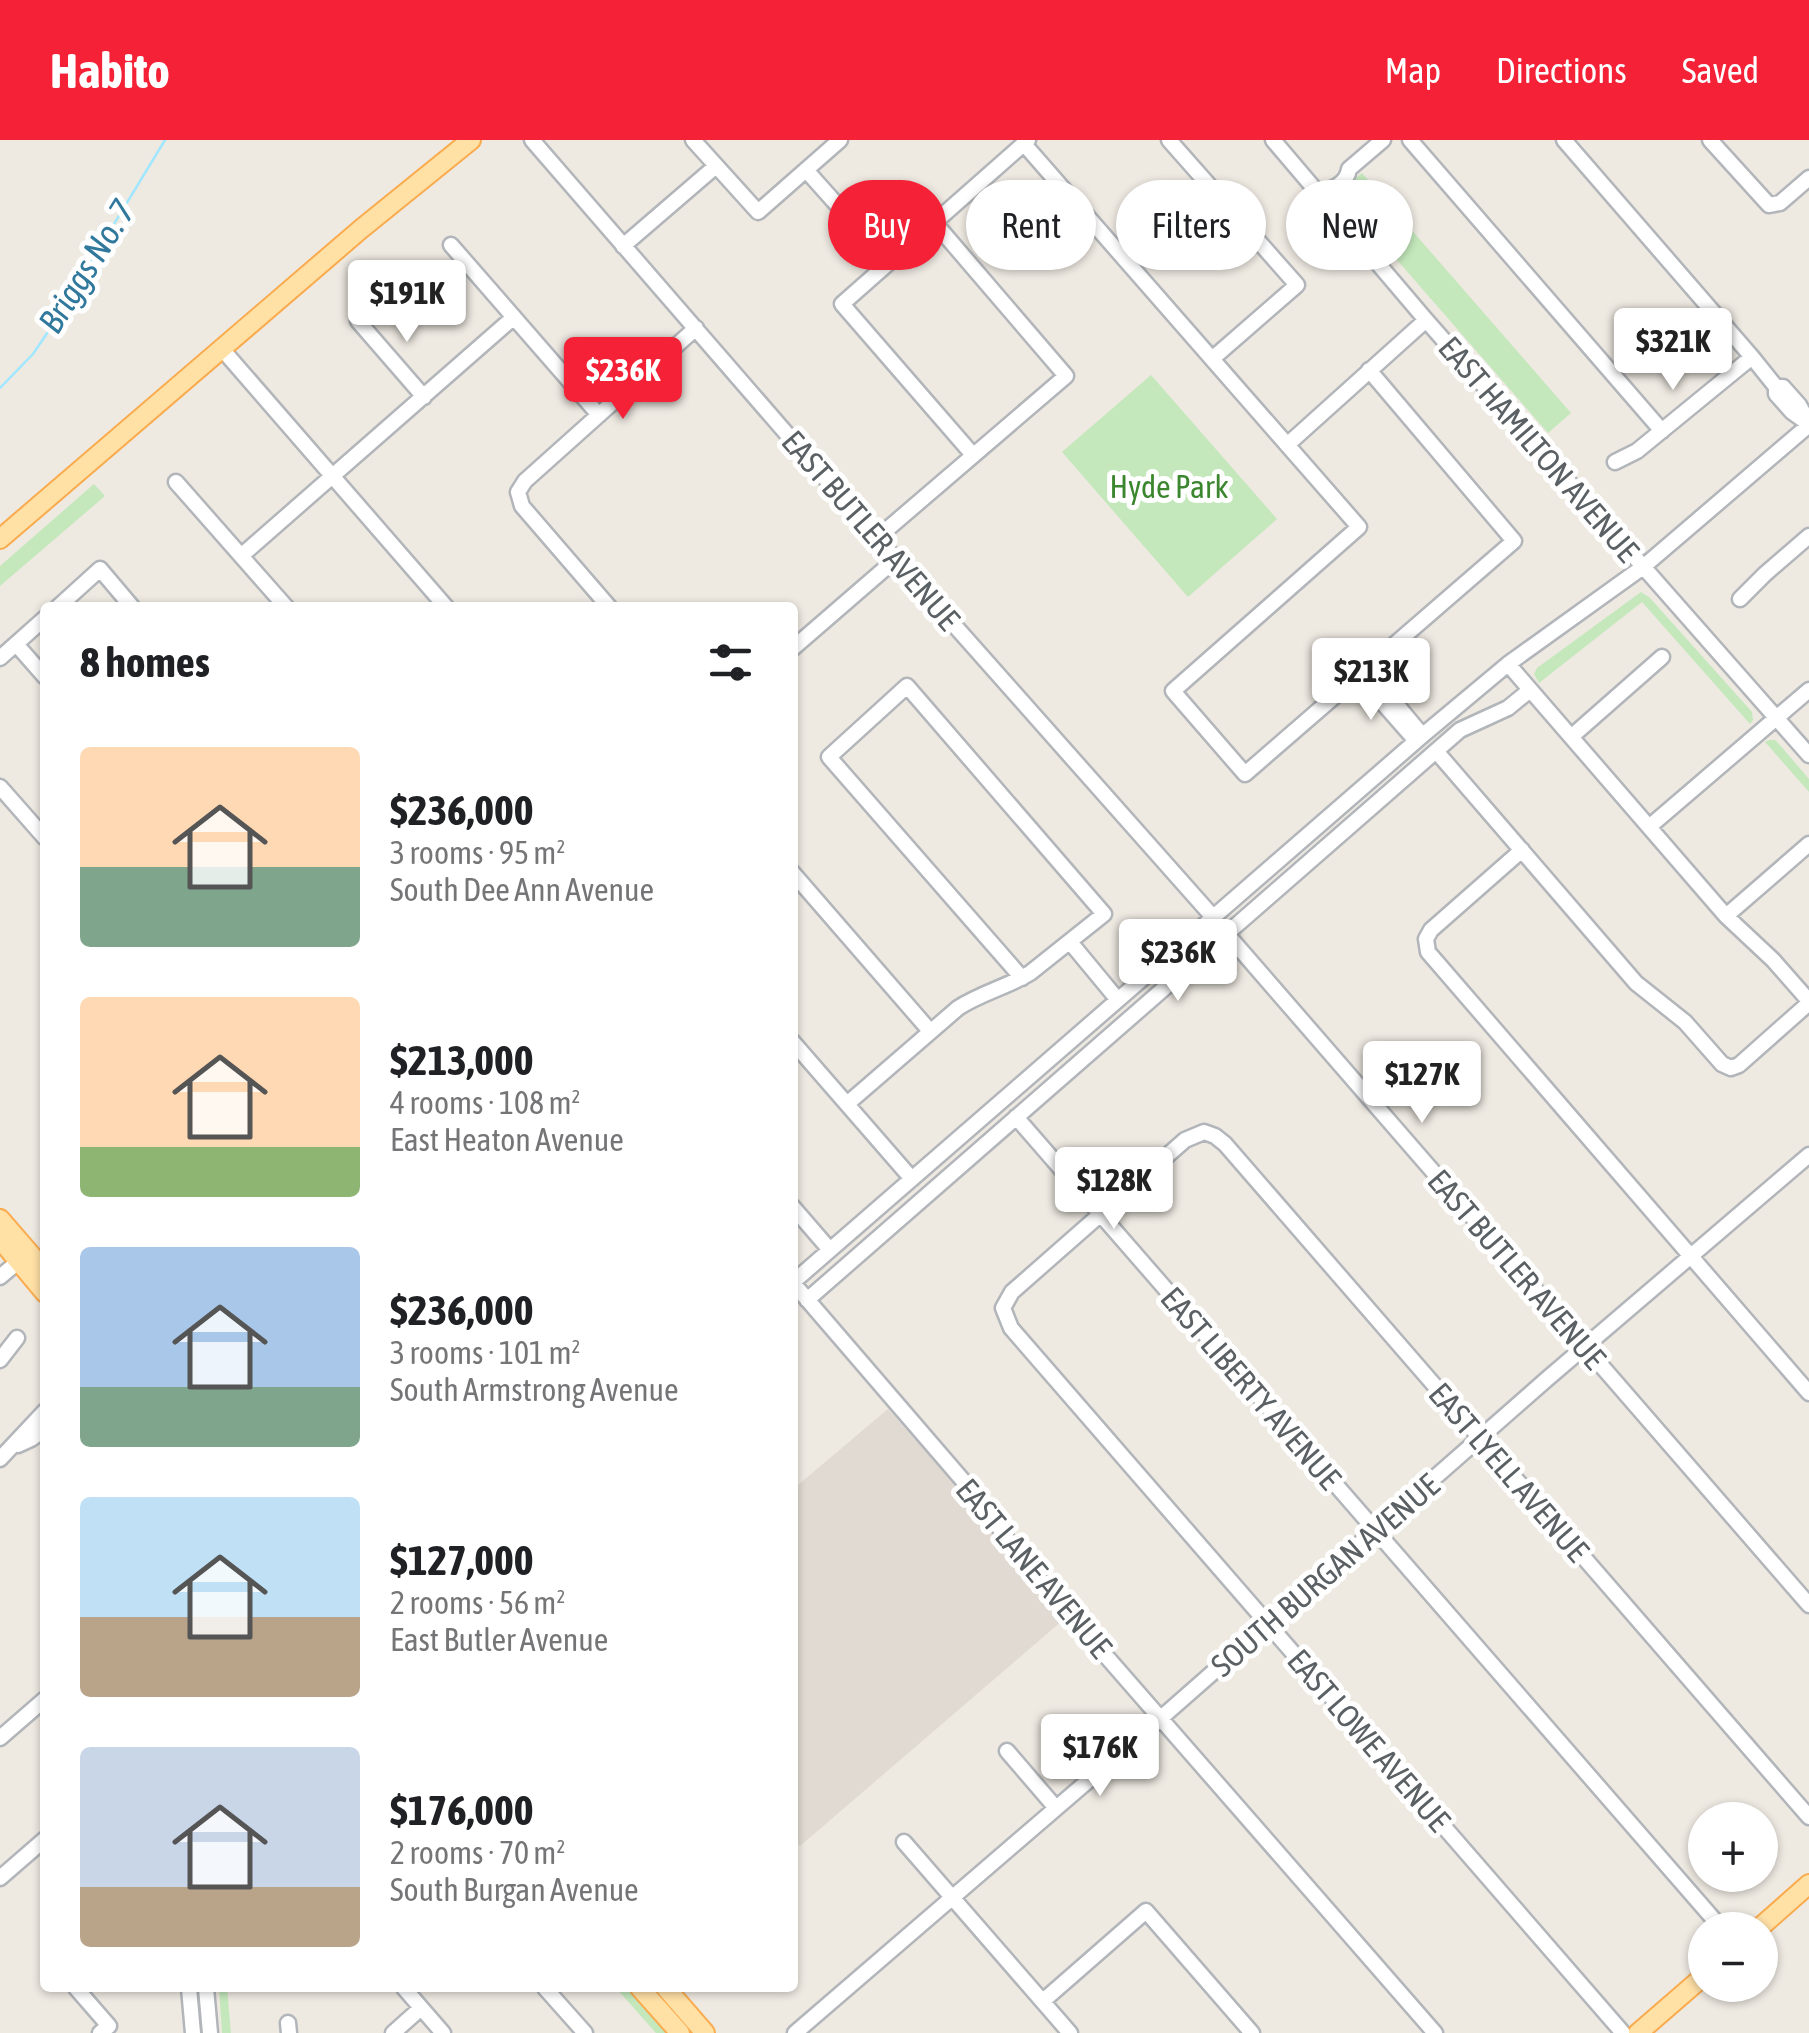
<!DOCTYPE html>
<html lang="en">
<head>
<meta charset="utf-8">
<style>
	body { margin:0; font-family:"Asap Condensed",sans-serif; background:#f2f2f2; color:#202124; height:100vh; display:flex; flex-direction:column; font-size:38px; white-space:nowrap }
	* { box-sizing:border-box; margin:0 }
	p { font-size:32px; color:#757577 }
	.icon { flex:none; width:55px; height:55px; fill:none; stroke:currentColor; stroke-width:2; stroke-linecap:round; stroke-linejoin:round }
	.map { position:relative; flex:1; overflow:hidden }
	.drawer { position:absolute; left:40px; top:462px; width:758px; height:1390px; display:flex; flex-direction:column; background:#fff; border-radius:10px; box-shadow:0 2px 8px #0004 }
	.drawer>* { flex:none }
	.guide { position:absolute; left:828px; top:40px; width:830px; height:90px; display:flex; gap:20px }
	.buttons { position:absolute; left:1688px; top:1662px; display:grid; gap:20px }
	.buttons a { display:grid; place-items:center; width:90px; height:90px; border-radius:50%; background:#fff; box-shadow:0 2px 8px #0004; font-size:50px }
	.price { position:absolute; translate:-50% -85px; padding:0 22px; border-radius:10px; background:#fff; color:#222; font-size:32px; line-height:65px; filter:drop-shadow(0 2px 5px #0008) }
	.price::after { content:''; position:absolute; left:50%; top:60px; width:30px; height:22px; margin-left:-15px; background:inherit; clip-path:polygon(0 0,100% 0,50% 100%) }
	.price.current { background:#f42137; color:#fff }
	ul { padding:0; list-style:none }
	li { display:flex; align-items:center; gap:30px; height:250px; padding:0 40px }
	li span { display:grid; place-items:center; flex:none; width:280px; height:200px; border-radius:10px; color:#555 }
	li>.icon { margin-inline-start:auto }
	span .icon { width:120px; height:120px; fill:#fffc; stroke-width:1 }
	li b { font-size:42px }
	h2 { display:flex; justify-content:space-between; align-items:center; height:120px; padding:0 40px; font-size:42px }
	.chip { padding:0 35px; border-radius:45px; background:#fff; box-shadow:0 2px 8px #0004; font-size:35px; line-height:90px }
	.chip.current { background:#f42137; color:#fff }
	header { display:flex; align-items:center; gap:60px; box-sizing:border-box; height:140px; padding:0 50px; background:#f42137; color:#fff }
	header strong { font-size:48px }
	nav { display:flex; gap:55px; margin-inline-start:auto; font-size:35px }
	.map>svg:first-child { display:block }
	.education { fill:#e0dad2 }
	.green { fill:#c4e8bc }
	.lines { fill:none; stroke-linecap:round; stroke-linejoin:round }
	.stream { stroke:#a0e7ff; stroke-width:2.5 }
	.minor-casing { stroke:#b2b6ba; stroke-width:19 }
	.major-casing { stroke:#faab4e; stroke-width:22 }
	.minor { stroke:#fff; stroke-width:14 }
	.major { stroke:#ffe0a5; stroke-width:18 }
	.labels { text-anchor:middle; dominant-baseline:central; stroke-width:10; stroke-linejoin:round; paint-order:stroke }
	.street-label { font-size:32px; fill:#5a6063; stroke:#fff }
	.park-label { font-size:32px; fill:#3b862e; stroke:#fff }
	.water-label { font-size:35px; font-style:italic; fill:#30789c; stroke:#fff }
</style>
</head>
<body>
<header>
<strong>Habito</strong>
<nav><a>Map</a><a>Directions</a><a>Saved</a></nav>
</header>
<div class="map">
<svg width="1809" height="1893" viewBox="0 0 1809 1893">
	<rect width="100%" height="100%" fill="#eee9e1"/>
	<!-- education -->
	<path class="education" d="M888 1269 978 1370 1015 1425 1063 1480 800 1706 792 1698V1350Z"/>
	<!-- green -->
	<path class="green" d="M1362 33 1571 273 1548 293 1342 57V50Z
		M1151 235 1277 379 1188 457 1062 312Z
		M94 344 105 356 0 446V426Z
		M1641 452 1650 458 1752 572 1753 580 1750 584 1642 462 1539 543 1534 534 1537 528Z
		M1769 600H1775L1779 604 1809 639V652L1765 602Z
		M219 1848H227L231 1893H222Z
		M616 1848H628L668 1893H656Z"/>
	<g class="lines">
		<!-- stream -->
		<path class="stream" d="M0 248 33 214 52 186 165 0"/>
		<!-- minor casing -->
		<g class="minor-casing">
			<path id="minor" d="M532 0 877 398 1213 777
				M693 0 758 72 840 0
				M1169 0 1297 145 1212 219
				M1273 0 1426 180 1809 615
				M1410 0 1662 291
				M1564 0 1752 217 1776 247V254L1792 272 1809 284
				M1710 0 1769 65 1780 63 1809 38
				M1024 4 1359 387 1173 551 1245 634 1514 401 1369 230
				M806 30 888 122
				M1320 54C1332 49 1347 44 1349 29L1383 0
				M451 105 599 275
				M623 106 716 26
				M358 181 424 257
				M222 209 447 468
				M1776 247H1783L1799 265 1808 281
				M1287 305 1426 180
				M973 315 842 164 1028 0
				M1615 322 1637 311 1752 217
				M176 342 287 468
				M877 398 1066 236 934 82
				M241 416 514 177
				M1740 459 1765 434 1809 396
				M57 468 100 429 133 468
				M610 468 522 366 518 352 525 341 696 188
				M16 504 45 537
				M792 509 896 419
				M0 518 45 478
				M1508 524 1726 776 1773 820 1809 861
				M1367 529 1422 595
				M1359 536 1416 601
				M1571 597 1662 517
				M1436 611 1636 843 1685 882 1722 924 1731 928 1739 925 1809 863
				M0 647 45 698
				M1649 687 1809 550
				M1522 710 1431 790 1426 799 1428 812 1809 1253
				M792 732 930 891
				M1726 776 1809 704
				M1226 793 1809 1465
				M1070 802 1118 860
				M792 901 912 1039
				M847 964 958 868C981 853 1007 847 1030 833L1104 774 907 546 829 617 1022 838
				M1016 977 1723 1790
				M792 1066 830 1110
				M0 1137 19 1121
				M792 1143 1423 595 1508 524 1643 427 1809 285
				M793 1143 984 1365 1017 1414 1435 1893
				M807 1160 1460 590 1508 568 1530 550
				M0 1220 17 1198
				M18 1305 31 1299 45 1289
				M0 1319 45 1271
				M0 1598 45 1559
				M1007 1611 1056 1668
				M904 1702 1070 1893
				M0 1738 45 1699
				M76 1848 109 1886 100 1893
				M189 1848 193 1893
				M206 1848 210 1893
				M404 1848 443 1893
				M545 1848 585 1893
				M1043 1861 1146 1771 1252 1893
				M288 1883 289 1893
				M393 1893 421 1868
				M795 1893 1161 1578 1547 1239 1809 1015
				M1623 1893 1011 1188 1003 1168 1012 1152 1185 1000 1204 992 1215 996 1225 1004 1809 1677"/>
		</g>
		<!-- major casing -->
		<g class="major-casing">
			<path id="major" d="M0 399 361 89 471 0
				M0 1079 45 1131
				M0 1099 45 1153
				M1757 1790 1809 1744
				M640 1848 680 1893
				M666 1848 705 1893
				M1638 1893 1705 1835"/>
		</g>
		<!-- minor -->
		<use href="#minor" class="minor"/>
		<!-- major -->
		<use href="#major" class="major"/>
	</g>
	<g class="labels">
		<!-- street labels -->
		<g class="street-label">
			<text transform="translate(1539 309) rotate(49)">EAST HAMILTON AVENUE</text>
			<text transform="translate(871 390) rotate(49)">EAST BUTLER AVENUE</text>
			<text transform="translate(1517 1129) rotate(49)">EAST BUTLER AVENUE</text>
			<text transform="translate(1251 1248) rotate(49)">EAST LIBERTY AVENUE</text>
			<text transform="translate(1509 1332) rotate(49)">EAST LYELL AVENUE</text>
			<text transform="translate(1034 1428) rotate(50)">EAST LANE AVENUE</text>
			<text transform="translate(1325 1435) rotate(-41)">SOUTH BURGAN AVENUE</text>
			<text transform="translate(1369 1600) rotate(49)">EAST LOWE AVENUE</text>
		</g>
		<!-- park labels -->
		<g class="park-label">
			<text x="1169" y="346">Hyde Park</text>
		</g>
		<!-- water labels -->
		<g class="water-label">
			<text transform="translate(86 126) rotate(-58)">Briggs No. 7</text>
		</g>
	</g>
</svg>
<div class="buttons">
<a>+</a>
<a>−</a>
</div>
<b class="price" style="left:407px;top:205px">$191K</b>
<b class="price" style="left:1673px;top:253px">$321K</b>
<b class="price current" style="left:623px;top:282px">$236K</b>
<b class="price" style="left:1371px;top:583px">$213K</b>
<b class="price" style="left:1178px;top:864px">$236K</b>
<b class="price" style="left:1422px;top:986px">$127K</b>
<b class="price" style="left:1114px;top:1092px">$128K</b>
<b class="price" style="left:1100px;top:1659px">$176K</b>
<div class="guide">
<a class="chip current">Buy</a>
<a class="chip">Rent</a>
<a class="chip">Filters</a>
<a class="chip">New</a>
</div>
<section class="drawer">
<h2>8 homes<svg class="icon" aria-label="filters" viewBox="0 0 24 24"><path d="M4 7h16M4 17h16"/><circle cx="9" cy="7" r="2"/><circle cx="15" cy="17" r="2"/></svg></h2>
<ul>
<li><span style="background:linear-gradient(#ffd9b3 60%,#7fa58c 0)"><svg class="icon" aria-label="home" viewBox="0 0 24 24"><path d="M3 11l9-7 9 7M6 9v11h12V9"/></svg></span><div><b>$236,000</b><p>3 rooms · 95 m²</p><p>South Dee Ann Avenue</p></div></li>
<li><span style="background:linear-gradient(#ffd9b3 75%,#8fb573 0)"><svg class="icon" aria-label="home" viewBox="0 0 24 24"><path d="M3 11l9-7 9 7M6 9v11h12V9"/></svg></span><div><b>$213,000</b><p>4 rooms · 108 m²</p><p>East Heaton Avenue</p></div></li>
<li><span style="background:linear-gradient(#a9c7e8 70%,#7fa58c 0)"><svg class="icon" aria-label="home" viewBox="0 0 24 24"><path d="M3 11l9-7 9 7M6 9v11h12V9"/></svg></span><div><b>$236,000</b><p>3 rooms · 101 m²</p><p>South Armstrong Avenue</p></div></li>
<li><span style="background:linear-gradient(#bfe0f5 60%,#b9a48a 0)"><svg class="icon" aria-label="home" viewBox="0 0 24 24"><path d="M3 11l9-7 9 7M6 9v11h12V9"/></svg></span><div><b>$127,000</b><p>2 rooms · 56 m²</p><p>East Butler Avenue</p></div></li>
<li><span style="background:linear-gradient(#c9d6e8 70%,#b9a48a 0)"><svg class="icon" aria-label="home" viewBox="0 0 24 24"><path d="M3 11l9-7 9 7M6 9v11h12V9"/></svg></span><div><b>$176,000</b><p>2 rooms · 70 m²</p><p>South Burgan Avenue</p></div></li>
</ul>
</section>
</div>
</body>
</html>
